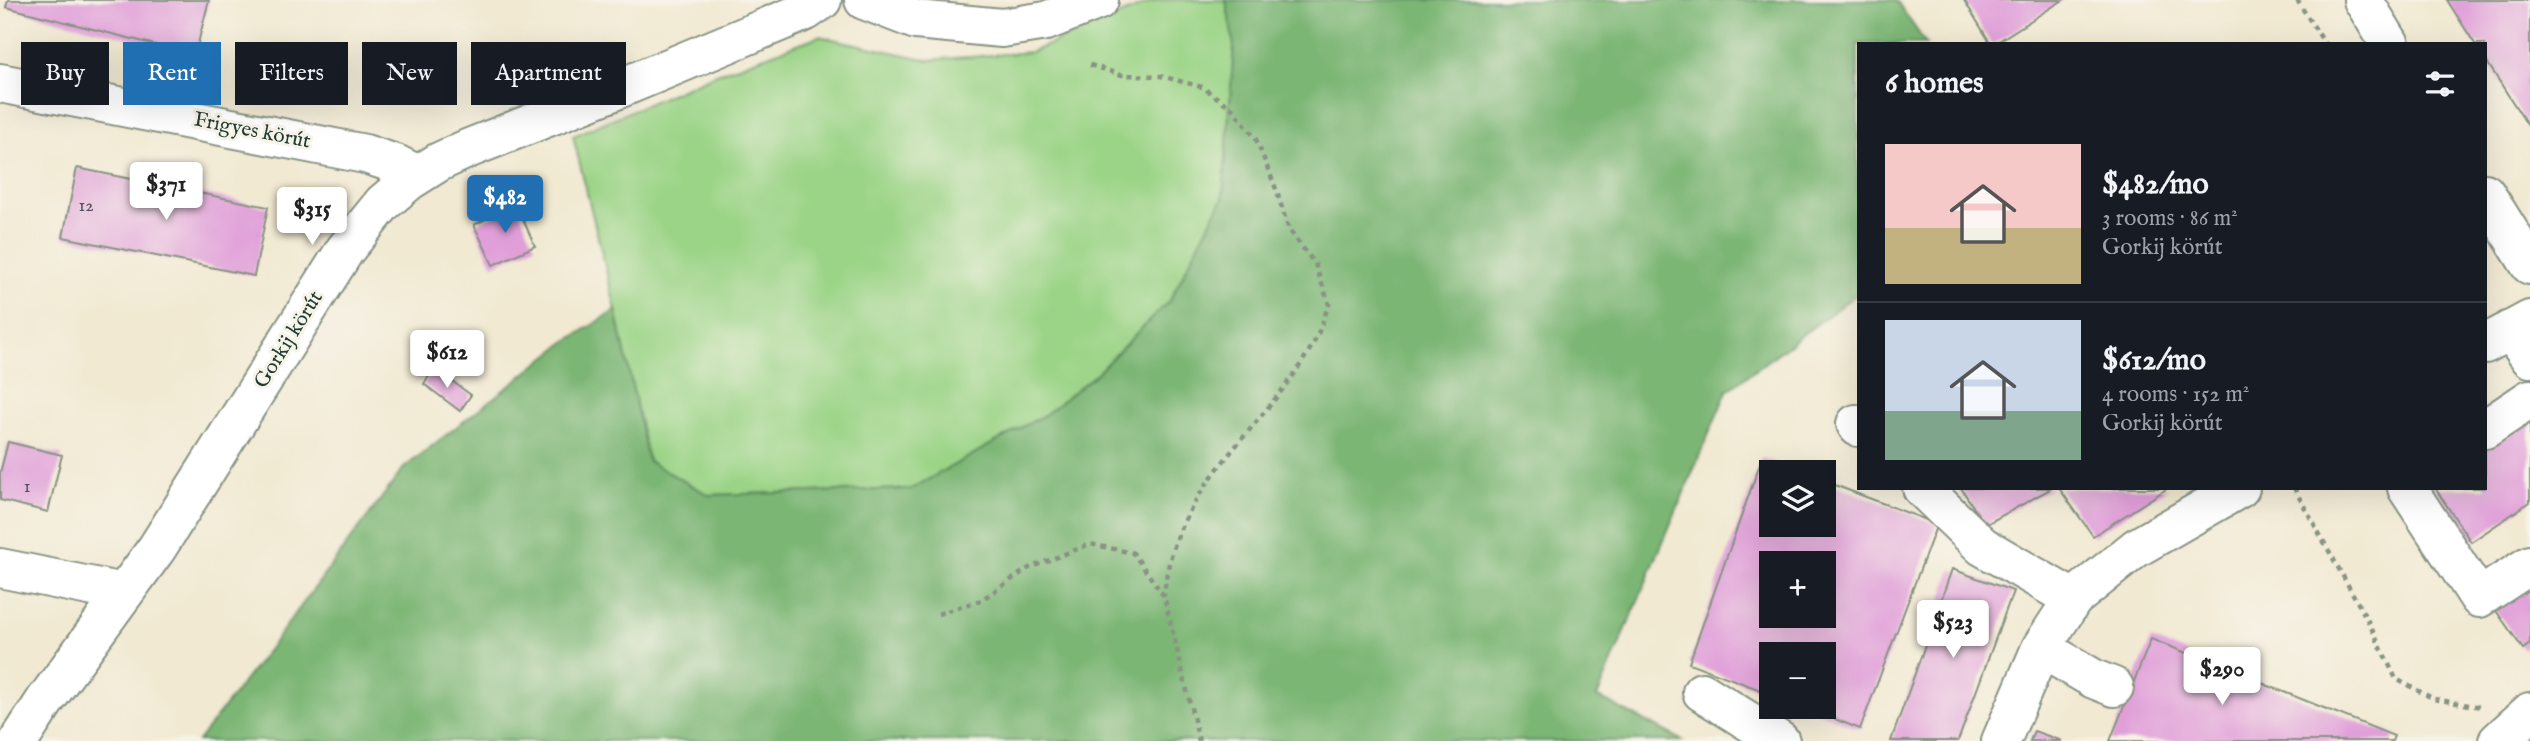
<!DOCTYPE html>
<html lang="en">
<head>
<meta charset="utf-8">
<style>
	body { margin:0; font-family:"IM FELL English",serif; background:#20242c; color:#f1f3f6; height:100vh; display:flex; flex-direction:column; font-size:26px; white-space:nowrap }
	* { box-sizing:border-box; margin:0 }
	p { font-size:23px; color:#9ea1a6 }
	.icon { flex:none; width:38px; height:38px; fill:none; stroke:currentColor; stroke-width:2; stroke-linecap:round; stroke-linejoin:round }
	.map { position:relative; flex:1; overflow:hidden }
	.drawer { position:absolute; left:1857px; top:42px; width:630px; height:448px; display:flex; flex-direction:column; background:#171b24; border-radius:0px; box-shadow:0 7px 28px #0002 }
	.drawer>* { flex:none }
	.hud { position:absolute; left:21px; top:42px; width:665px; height:63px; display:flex; gap:14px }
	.tools { position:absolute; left:1759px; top:460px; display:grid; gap:14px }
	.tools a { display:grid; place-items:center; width:77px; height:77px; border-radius:0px; background:#171b24; box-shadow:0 7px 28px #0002; font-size:35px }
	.price { position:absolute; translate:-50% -60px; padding:0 16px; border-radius:7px; background:#fff; color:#222; font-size:23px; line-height:46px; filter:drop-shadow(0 2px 4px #0008) }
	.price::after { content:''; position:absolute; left:50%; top:42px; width:21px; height:16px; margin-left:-10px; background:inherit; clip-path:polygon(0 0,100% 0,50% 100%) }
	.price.current { background:#1f6fb2; color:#fff }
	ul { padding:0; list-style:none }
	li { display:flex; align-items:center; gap:21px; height:175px; padding:0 28px }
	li+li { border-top:2px solid #363941 }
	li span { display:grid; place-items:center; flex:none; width:196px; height:140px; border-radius:0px; color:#555 }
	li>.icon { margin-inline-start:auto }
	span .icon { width:84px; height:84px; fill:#fffc; stroke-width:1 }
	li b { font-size:30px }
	h2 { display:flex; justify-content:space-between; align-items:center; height:84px; padding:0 28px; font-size:30px }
	.pill { padding:0 24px; border-radius:0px; background:#171b24; box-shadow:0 7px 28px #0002; font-size:24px; line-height:63px }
	.pill.current { background:#1f6fb2; color:#fff }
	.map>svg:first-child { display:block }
	.green { fill:#9bd487; stroke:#5d885e; stroke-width:2 }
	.forest { fill:#7cb674; stroke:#4e7a54; stroke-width:2 }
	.building { fill:#e09fd9; fill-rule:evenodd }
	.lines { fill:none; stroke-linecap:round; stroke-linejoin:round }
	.minor-casing { stroke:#889383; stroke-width:42 }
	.major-casing { stroke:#889383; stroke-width:42 }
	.path { stroke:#889383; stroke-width:4.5; stroke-dasharray:5 5; stroke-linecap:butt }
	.minor { stroke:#fff; stroke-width:38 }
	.major { stroke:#fff; stroke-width:38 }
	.labels { text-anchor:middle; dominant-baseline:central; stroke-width:6; stroke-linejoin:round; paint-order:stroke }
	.number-label { font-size:18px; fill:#4f565d }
	.street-label { font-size:21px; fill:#1f3d34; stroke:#f7f3e8 }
</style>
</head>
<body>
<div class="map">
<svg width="2530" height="741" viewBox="0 0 2530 741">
	<rect width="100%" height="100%" fill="#f7f3e8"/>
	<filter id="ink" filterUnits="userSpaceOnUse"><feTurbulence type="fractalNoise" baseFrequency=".0143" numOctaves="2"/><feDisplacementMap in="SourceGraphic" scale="14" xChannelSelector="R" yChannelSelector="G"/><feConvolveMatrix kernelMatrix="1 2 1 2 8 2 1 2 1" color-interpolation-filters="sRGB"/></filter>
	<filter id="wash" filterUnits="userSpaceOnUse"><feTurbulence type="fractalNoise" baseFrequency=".00686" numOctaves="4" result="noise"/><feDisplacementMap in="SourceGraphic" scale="28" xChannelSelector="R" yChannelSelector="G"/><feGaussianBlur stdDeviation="1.57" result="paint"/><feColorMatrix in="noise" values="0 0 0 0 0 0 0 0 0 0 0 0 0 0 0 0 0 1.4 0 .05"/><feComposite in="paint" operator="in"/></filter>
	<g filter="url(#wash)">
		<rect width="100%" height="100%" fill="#f1e9d2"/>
		<!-- green -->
		<path class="green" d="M1156 0H1226L1234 46 1223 198 1170 300 1097 373 1046 414 911 489 709 495 648 461 616 310 573 136 714 75 819 36 929 60 1031 52Z"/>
		<!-- forest -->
		<path class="forest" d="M1226 0H1896L1926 44H1858V293L1727 391 1597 697 1684 741H198L272 645 404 468 564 343 616 310 648 461 709 495 911 489 1046 414 1097 373 1170 300 1223 198 1234 46Z"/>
		<g id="blocks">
			<!-- building -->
			<path class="building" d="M8 0H209L195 55 6 7Z
				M1964 0H2063L1994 44H1991Z
				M2447 0H2530V129L2485 59V44H2475Z
				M77 168 268 207 254 276 63 237Z
				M516 204 535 246 493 265 474 225Z
				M434 368 471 395 460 411 424 384Z
				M2530 420V502L2471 542 2435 488H2485V450Z
				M8 442 62 455 48 512 0 500V473Z
				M1762 458 1800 472H1771V525H1824V481L1937 524 1860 729 1804 707H1824V654H1771V694L1689 663ZM1771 564H1824V616H1771Z
				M1961 488H2052L1985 525Z
				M2059 488H2168L2093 536Z
				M1952 569 2013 591 1958 741H1891Z
				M2530 579V644L2523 649 2492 605Z
				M2151 639 2394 736 2392 741H2110Z
				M2034 731 2062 741H2030Z"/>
		</g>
	</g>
	<g filter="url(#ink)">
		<use href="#blocks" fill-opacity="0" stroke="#889383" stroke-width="2"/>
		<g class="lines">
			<!-- minor casing -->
			<g class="minor-casing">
				<path id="minor" d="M864 0 916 20 1002 28 1046 21 1099 0
					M0 83 365 154 396 164 418 175
					M2510 330 2530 358
					M2485 344 2530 320
					M1856 424 1858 427
					M2485 429 2530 399
					M1922 488 1982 546 2073 599 2136 548 2240 488
					M2407 488 2479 598 2530 565
					M0 568 124 593
					M2041 648 2094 679 2114 687
					M1702 692 1780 741
					M19 741 45 701 157 548 345 250 383 203 409 181 439 162 467 149 611 92 806 11 822 0
					M2001 741 2041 648 2073 599
					M2498 741 2530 712"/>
			</g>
			<!-- major casing -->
			<g class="major-casing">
				<path id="major" d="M2363 0 2390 44
					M2485 193 2530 265"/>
			</g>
			<!-- path -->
			<path class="path" d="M2297 0 2325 44
				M1090 65 1122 75 1161 76 1202 87 1232 108 1256 139 1276 189 1289 230 1315 264 1329 304C1324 317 1320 331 1313 344 1264 432 1172 486 1164 596
				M2294 488 2369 623 2396 679 2434 699 2481 707
				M938 614 981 600 1029 568 1090 544 1133 553 1164 596 1199 741"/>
			<!-- minor -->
			<use href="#minor" class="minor"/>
			<!-- major -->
			<use href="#major" class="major"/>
		</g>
	</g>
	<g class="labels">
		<!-- number labels -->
		<g class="number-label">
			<text x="86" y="206">12</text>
			<text x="27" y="487">1</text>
		</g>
		<!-- street labels -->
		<g class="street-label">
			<text transform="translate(252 131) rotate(11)">Frigyes körút</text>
			<text transform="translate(289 340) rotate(-58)">Gorkij körút</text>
		</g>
	</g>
</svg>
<div class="tools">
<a><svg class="icon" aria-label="layers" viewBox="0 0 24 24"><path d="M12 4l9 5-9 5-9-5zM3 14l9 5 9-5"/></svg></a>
<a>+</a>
<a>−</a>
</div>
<b class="price" style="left:166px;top:222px">$371</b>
<b class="price current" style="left:505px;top:235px">$482</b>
<b class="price" style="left:312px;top:247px">$315</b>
<b class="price" style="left:447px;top:390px">$612</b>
<b class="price" style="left:1953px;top:660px">$523</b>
<b class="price" style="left:2222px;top:707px">$290</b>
<div class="hud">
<a class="pill">Buy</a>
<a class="pill current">Rent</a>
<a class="pill">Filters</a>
<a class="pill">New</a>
<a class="pill">Apartment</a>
</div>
<section class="drawer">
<h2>6 homes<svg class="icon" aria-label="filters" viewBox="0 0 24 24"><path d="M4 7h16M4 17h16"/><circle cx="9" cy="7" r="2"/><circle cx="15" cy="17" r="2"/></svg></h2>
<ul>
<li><span style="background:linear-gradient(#f6c9c9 60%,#c2b280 0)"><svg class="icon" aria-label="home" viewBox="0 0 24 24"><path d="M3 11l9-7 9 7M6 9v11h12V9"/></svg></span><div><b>$482/mo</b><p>3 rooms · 86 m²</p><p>Gorkij körút</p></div></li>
<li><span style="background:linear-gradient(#c9d6e8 65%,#7fa58c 0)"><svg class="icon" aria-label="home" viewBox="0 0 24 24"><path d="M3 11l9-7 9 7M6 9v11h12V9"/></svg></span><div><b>$612/mo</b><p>4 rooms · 152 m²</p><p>Gorkij körút</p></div></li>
</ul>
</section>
</div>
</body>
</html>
